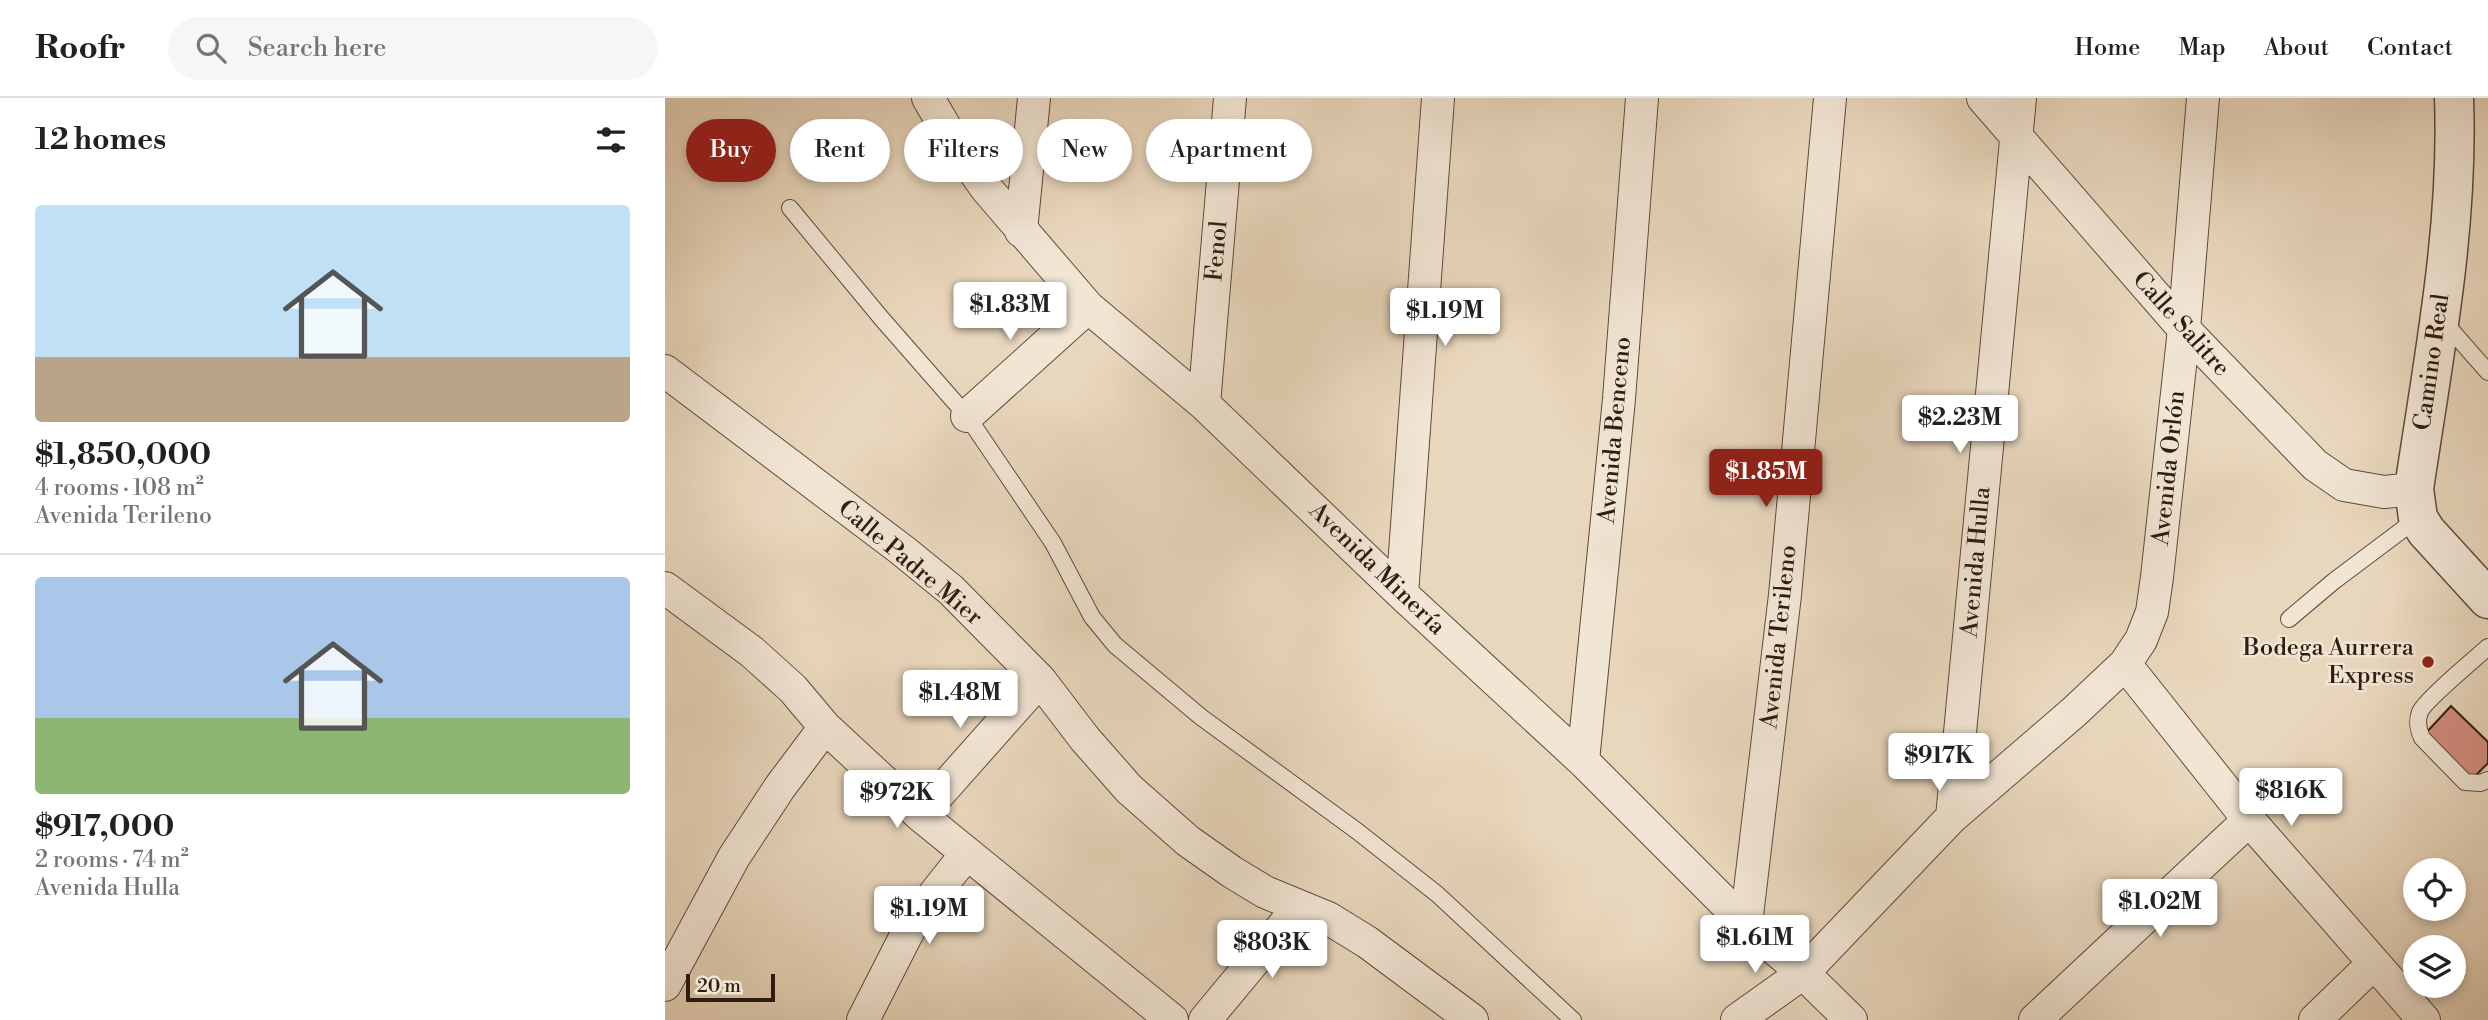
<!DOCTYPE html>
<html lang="en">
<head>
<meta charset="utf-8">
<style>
	body { margin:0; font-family:"Libre Bodoni",serif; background:#f6f6f6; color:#202124; height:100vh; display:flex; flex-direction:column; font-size:26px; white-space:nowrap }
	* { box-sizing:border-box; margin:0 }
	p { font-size:23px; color:#757577 }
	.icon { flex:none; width:38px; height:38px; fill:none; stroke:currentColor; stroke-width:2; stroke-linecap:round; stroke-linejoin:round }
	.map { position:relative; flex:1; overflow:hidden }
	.panel { display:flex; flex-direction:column; background:#fff; width:665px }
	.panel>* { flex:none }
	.top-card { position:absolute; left:21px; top:21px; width:665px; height:63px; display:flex; gap:14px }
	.tools { position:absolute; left:1738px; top:760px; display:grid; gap:14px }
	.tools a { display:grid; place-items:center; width:63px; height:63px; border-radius:50%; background:#fff; box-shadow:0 4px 10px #0003; font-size:35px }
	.scale { position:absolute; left:21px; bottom:18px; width:89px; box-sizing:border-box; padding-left:7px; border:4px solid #2e1d10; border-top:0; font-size:19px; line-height:24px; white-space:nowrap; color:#2e1d10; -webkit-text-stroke:5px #f1e5d4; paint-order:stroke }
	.price { position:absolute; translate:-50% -60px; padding:0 16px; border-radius:7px; background:#fff; color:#222; font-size:23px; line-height:46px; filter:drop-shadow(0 2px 4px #0008) }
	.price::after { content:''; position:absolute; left:50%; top:42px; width:21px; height:16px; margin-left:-10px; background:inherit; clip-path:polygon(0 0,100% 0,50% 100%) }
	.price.current { background:#8f2418; color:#fff }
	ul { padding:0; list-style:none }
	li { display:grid; align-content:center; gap:14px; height:371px; padding:0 35px }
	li+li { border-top:2px solid #e0e0e0 }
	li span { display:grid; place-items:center; height:217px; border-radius:7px; color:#555 }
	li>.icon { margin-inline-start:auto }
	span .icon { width:126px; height:126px; fill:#fffc; stroke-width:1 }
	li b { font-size:30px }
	h2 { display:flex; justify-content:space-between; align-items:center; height:84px; padding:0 35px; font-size:30px }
	.pill { padding:0 24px; border-radius:32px; background:#fff; box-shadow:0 4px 10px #0003; font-size:24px; line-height:63px }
	.pill.current { background:#8f2418; color:#fff }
	header { display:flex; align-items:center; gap:42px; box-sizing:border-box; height:98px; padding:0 35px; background:#fff; border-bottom:2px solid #e0e0e0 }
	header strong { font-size:33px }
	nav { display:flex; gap:38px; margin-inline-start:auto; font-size:24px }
	.search { width:490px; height:63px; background:#f6f6f6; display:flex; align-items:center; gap:18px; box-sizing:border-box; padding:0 24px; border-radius:38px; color:#757577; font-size:26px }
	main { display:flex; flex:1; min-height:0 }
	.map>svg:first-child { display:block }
	.building { fill:#d38d7f; stroke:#2e1d10; stroke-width:2 }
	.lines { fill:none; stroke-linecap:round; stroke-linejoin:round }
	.service-casing { stroke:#5d4c3b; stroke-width:18 }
	.minor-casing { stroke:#5d4c3b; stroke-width:34 }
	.tertiary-casing { stroke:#5d4c3b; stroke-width:41 }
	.service { stroke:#f1e5d4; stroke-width:16 }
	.minor { stroke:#f1e5d4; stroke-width:32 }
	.tertiary { stroke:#f1e5d4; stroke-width:38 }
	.poi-dot { fill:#8f2418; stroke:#f1e5d4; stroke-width:2.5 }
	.labels { text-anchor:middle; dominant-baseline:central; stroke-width:5; stroke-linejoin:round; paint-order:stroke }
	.street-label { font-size:24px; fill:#2e1d10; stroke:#f1e5d4 }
	.poi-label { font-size:24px; fill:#2e1d10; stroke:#f1e5d4; text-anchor:end }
</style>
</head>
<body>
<header>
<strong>Roofr</strong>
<div class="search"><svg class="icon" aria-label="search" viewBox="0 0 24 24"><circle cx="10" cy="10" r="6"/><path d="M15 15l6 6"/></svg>Search here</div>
<nav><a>Home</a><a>Map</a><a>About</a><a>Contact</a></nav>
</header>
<main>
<section class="panel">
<h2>12 homes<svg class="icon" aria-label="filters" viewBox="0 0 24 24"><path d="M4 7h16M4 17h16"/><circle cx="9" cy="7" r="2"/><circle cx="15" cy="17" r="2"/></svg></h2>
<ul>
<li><span style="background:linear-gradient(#bfe0f5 70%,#b9a48a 0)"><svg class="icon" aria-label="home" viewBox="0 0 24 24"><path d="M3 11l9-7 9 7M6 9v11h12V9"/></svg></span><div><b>$1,850,000</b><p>4 rooms · 108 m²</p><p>Avenida Terileno</p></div></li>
<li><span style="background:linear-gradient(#a9c7e8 65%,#8fb573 0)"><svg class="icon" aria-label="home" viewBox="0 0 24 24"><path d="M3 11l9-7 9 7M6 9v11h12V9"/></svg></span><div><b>$917,000</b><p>2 rooms · 74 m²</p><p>Avenida Hulla</p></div></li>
</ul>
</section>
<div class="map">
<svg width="1823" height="922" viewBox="0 0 1823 922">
	<rect width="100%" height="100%" fill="#e9d7bd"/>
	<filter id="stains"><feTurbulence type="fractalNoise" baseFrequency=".00286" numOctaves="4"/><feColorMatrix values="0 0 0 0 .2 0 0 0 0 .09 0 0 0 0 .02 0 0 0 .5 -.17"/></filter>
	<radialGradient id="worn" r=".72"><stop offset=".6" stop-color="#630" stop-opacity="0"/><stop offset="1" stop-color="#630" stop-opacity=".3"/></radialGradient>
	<!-- building -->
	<path class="building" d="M1786 608 1823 644V665L1806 682 1759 637Z"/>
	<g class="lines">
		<!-- service casing -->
		<g class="service-casing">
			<path id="service" d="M125 110 217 221 302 318 388 445 427 519 450 547 536 619 692 733 772 796 908 922
				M1779 224 1823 274
				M1624 521 1669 483 1753 420
				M1823 549C1811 560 1759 603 1755 614 1752 622 1753 632 1757 640L1800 684 1815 685 1823 682"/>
		</g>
		<!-- minor casing -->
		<g class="minor-casing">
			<path id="minor" d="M263 0 290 46 321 90 423 209 539 306 737 496 918 663 1081 826 1138 875 1186 922
				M1318 0 1519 231 1650 367 1679 387 1719 394 1749 391
				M356 133 369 0
				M0 273 237 452 286 492 375 582 420 641 464 691 523 743 567 774 600 794 663 820 702 844 807 922
				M539 306 565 0
				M302 318 423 209
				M0 490 87 554 128 591 160 629 255 717 507 922
				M737 496 773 0
				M1460 566 1584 722 1759 922
				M918 663 954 301 977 0
				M255 717 375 582
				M1287 719 1355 0
				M1081 826 1120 497 1165 0
				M0 887 69 759 115 689 160 629
				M198 922 249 822 302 755
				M540 922 634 809
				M1072 922 1138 875 1287 719 1409 614 1460 566 1476 542 1487 514 1492 479 1519 231 1538 0
				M1370 922 1584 722
				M1650 922 1709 865"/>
		</g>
		<!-- tertiary casing -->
		<g class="tertiary-casing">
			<path id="tertiary" d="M1789 0C1794 131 1768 262 1749 391L1753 420 1761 433 1823 501"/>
		</g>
		<!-- service -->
		<use href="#service" class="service"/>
		<!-- minor -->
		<use href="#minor" class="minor"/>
		<!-- tertiary -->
		<use href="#tertiary" class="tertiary"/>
	</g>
	<!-- markers -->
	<circle class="poi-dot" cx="1763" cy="564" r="7"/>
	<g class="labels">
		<!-- street labels -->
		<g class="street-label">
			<text transform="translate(552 153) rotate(-85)">Fenol</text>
			<text transform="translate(1516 226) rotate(48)">Calle Salitre</text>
			<text transform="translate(1767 264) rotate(-82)">Camino Real</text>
			<text transform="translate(950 332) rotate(-85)">Avenida Benceno</text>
			<text transform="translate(1504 370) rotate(-84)">Avenida Orlón</text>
			<text transform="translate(1311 464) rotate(-85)">Avenida Hulla</text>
			<text transform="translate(245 465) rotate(40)">Calle Padre Mier</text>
			<text transform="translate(712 471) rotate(44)">Avenida Minería</text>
			<text transform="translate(1114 539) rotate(-84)">Avenida Terileno</text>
		</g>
		<!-- poi labels -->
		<g class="poi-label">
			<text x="1749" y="550">Bodega Aurrera<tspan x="1749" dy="28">Express</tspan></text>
		</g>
	</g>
	<rect width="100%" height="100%" filter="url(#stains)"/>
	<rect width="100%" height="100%" fill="url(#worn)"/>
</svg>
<div class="tools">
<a><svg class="icon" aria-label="locate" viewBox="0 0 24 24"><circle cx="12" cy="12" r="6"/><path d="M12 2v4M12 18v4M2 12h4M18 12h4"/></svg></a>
<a><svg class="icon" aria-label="layers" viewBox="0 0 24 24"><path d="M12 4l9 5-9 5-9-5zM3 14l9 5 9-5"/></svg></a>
</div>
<div class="scale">20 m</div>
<b class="price" style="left:345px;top:244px">$1.83M</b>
<b class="price" style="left:780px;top:250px">$1.19M</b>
<b class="price" style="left:1295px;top:357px">$2.23M</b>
<b class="price current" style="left:1101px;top:411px">$1.85M</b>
<b class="price" style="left:295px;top:632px">$1.48M</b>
<b class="price" style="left:1274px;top:695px">$917K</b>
<b class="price" style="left:1626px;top:730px">$816K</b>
<b class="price" style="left:232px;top:732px">$972K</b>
<b class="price" style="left:1495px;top:841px">$1.02M</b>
<b class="price" style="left:264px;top:848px">$1.19M</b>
<b class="price" style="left:1090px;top:877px">$1.61M</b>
<b class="price" style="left:607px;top:882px">$803K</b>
<div class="top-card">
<a class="pill current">Buy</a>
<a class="pill">Rent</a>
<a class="pill">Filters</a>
<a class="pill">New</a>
<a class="pill">Apartment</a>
</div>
</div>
</main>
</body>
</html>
